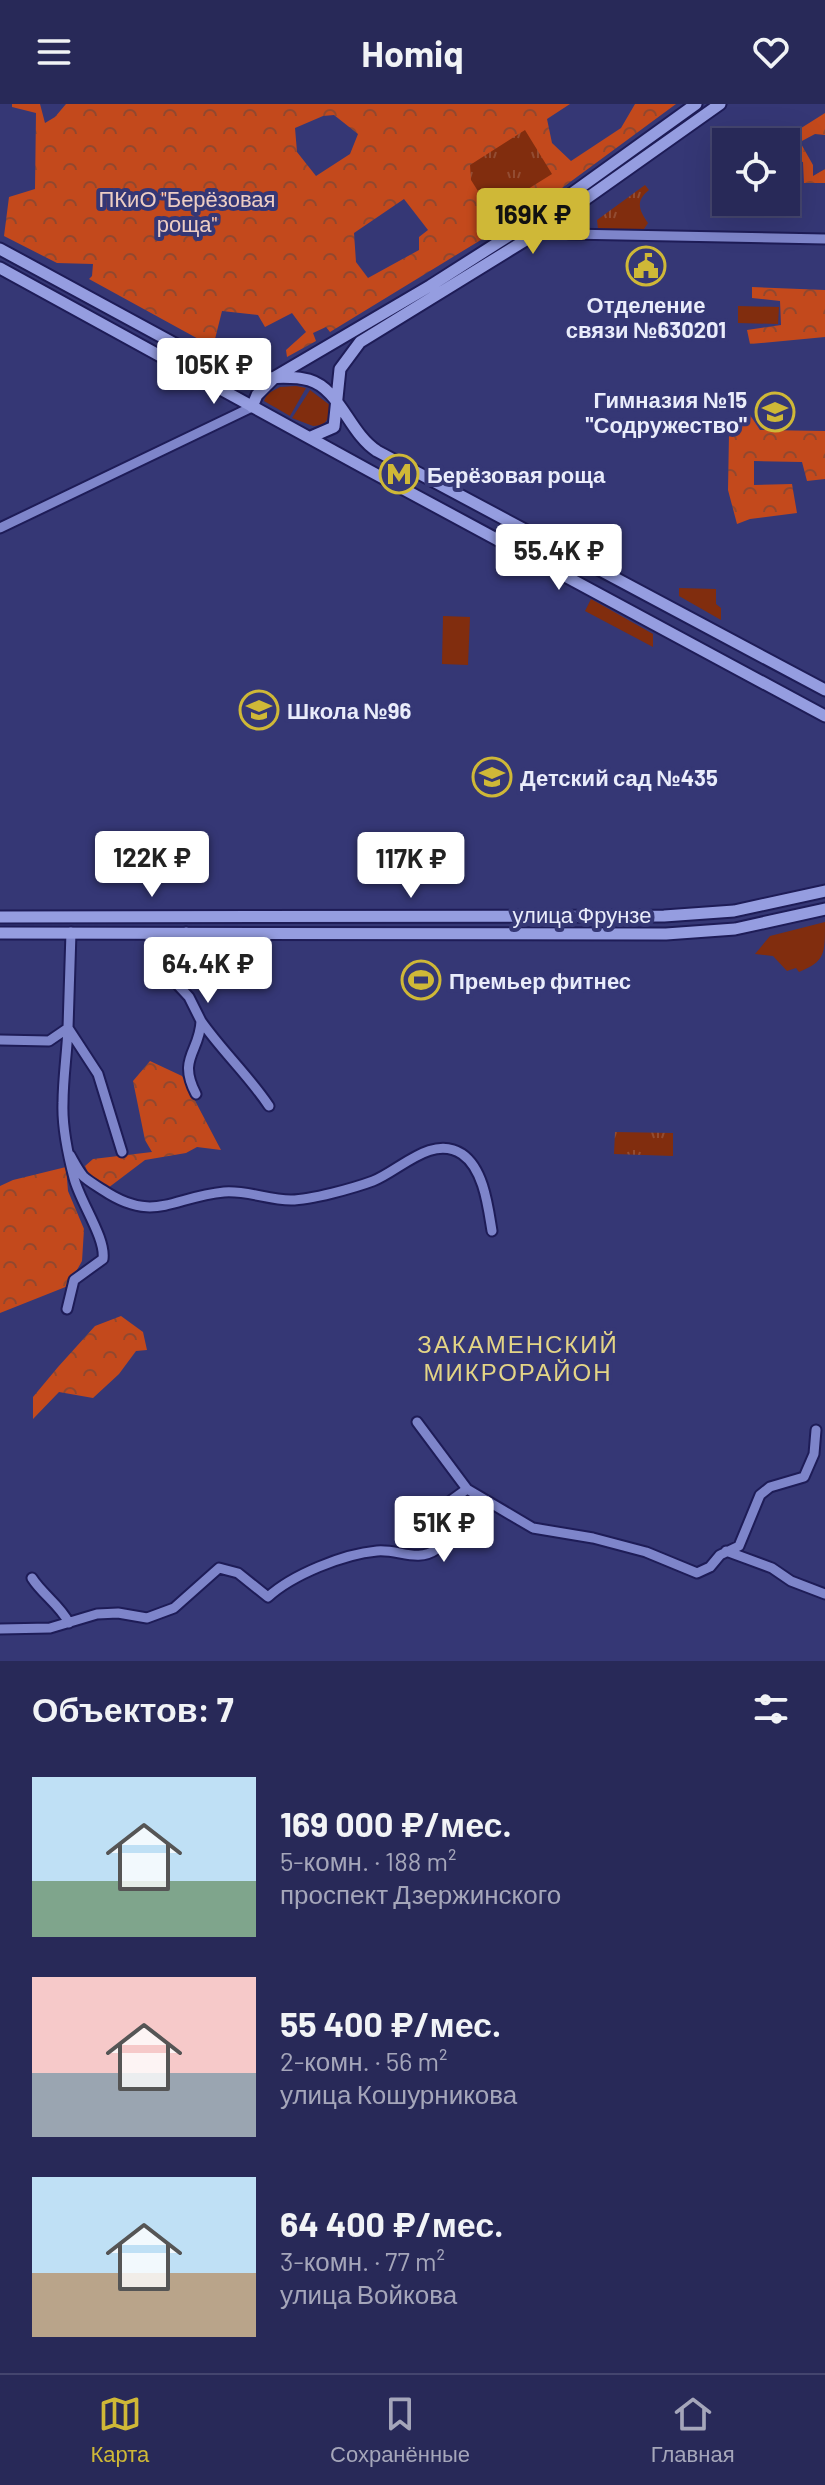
<!DOCTYPE html>
<html lang="ru">
<head>
<meta charset="utf-8">
<style>
	body { margin:0; font-family:Barlow,sans-serif; background:#343561; color:#f1f3f6; height:100vh; display:flex; flex-direction:column; font-size:30px; white-space:nowrap }
	* { box-sizing:border-box; margin:0 }
	p { font-size:26px; color:#a5a6ba }
	.icon { flex:none; width:44px; height:44px; fill:none; stroke:currentColor; stroke-width:2; stroke-linecap:round; stroke-linejoin:round }
	.map { position:relative; height:1557px; overflow:hidden }
	.details { display:flex; flex-direction:column; background:#282958; flex:1 }
	.details>* { flex:none }
	.tools { position:absolute; left:712px; top:24px; display:grid; gap:16px }
	.tools a { display:grid; place-items:center; width:88px; height:88px; border-radius:0px; background:#282958; box-shadow:0 8px 32px #0002,0 0 0 2px #44456e; font-size:40px }
	.price { position:absolute; translate:-50% -68px; padding:0 18px; border-radius:8px; background:#fff; color:#222; font-size:26px; line-height:52px; filter:drop-shadow(0 2px 4px #0008) }
	.price::after { content:''; position:absolute; left:50%; top:48px; width:24px; height:18px; margin-left:-12px; background:inherit; clip-path:polygon(0 0,100% 0,50% 100%) }
	.price.active { background:#cfb837; color:#111 }
	ul { padding:0; list-style:none }
	li { display:flex; align-items:center; gap:24px; height:200px; padding:0 32px }
	li span { display:grid; place-items:center; flex:none; width:224px; height:160px; border-radius:0px; color:#555 }
	li>.icon { margin-inline-start:auto }
	span .icon { width:96px; height:96px; fill:#fffc; stroke-width:1 }
	li b { font-size:34px }
	h2 { display:flex; justify-content:space-between; align-items:center; height:96px; padding:0 32px; font-size:34px }
	header { display:flex; justify-content:space-between; align-items:center; height:104px; padding:0 32px; background:#282958; font-size:36px; font-weight:700 }
	.tabs { display:flex; justify-content:space-around; align-items:center; height:112px; border-top:2px solid #44456e; background:#282958; font-size:22px; color:#a5a6ba }
	.tabs a { display:grid; justify-items:center; gap:4px }
	.tabs .active { color:#cfb837 }
	.map>svg:first-child { display:block }
	.grass { fill:#812d0e }
	.forest { fill:url(#forest-crowns); fill-rule:evenodd }
	.park { fill:url(#park-tufts) }
	.lines { fill:none; stroke-linecap:round; stroke-linejoin:round }
	.minor-casing { stroke:#1e1c57; stroke-width:13 }
	.major-casing { stroke:#1e1c57; stroke-width:15 }
	.minor { stroke:#7e85ca; stroke-width:9 }
	.major { stroke:#959de0; stroke-width:11 }
	.labels { text-anchor:middle; dominant-baseline:central; stroke-width:8; stroke-linejoin:round; paint-order:stroke }
	.park-label { font-size:22px; fill:#edcdc3; stroke:#353775 }
	.poi-label { font-size:22px; font-weight:bold; fill:#e9ecfb; stroke:#353775; text-anchor:start }
	.street-label { font-size:22px; fill:#e9ecfb; stroke:#353775 }
	.neighbourhood-label { font-size:24px; letter-spacing:2px; fill:#e4d586; stroke:#353775 }
</style>
</head>
<body>
<header><svg class="icon" aria-label="menu" viewBox="0 0 24 24"><path d="M4 6h16M4 12h16M4 18h16"/></svg>Homiq<svg class="icon" aria-label="heart" viewBox="0 0 24 24"><path d="M12 20l-8-8c-3-5 5-10 8-4 3-6 11-1 8 4z"/></svg></header>
<div class="map">
<svg width="825" height="1557" viewBox="0 0 825 1557">
	<defs>
		<pattern id="forest-crowns" width="20" height="18" patternUnits="userSpaceOnUse" patternTransform="scale(2)"><rect width="20" height="18" fill="#c3491c"/><path d="M2 6a3 3 0 1 1 6 0M12 15a3 3 0 1 1 6 0" fill="none" stroke="#91482f"/></pattern>
		<pattern id="park-tufts" width="24" height="20" patternUnits="userSpaceOnUse" patternTransform="scale(2)"><rect width="24" height="20" fill="#812d0e"/><path d="M3 7l-1-3M5 7V3M7 7l1-3M15 17l-1-3M17 17v-4M19 17l1-3" fill="none" stroke="#934c32"/></pattern>
	</defs>
	<rect width="100%" height="100%" fill="#353775"/>
	<!-- grass -->
	<path class="grass" d="M738 202 779 203 778 220 738 219Z
		M296 282 306 284 290 312 264 297 267 290 280 283Z
		M310 286 331 302 330 312 323 321 313 322 292 314Z
		M679 484 716 485V500L721 504V516L679 492Z
		M591 495 653 530V543L585 507Z
		M443 512 470 513 468 561 442 560Z
		M825 818C825 851 825 857 799 868L796 864 787 867 773 852 755 850 770 832Z"/>
	<!-- forest -->
	<path class="forest" d="M12 0H40L45 19 55 13 66 0H570L547 15 552 39 571 57 621 24 635 0H676L543 98 330 228 326 223 313 229 316 237 287 253 286 246 306 228 292 209 265 223 258 211 222 207 213 243 89 175 92 172 93 160 57 159 4 132 9 93 35 85 36 9 12 3ZM334 11 358 30 350 50 316 72 297 48 295 24 323 12ZM404 95 428 126 419 133V146L368 174 356 158 354 129Z
		M825 9V31L815 30 800 38 813 61V72L825 65V79H804L803 58 786 55V38H779Z
		M752 183 825 186V233L750 240 747 226 781 221 780 197 752 194Z
		M750 311 760 326 825 327V375L807 377 802 358 754 357V381L792 380 797 409 750 415 737 420 728 386 729 330Z
		M150 957 182 972 221 1046 197 1043 186 1049 145 1056 108 1084 89 1071 85 1062 93 1055 152 1048 145 1036 133 977Z
		M66 1063 68 1087 84 1125 82 1157 68 1182 0 1209V1082L13 1076Z
		M121 1212 143 1228 147 1246 136 1247 119 1270 93 1294 59 1288 33 1315V1293L58 1263 95 1222Z"/>
	<!-- park -->
	<path class="park" d="M525 26 552 70 491 108 471 76 470 61Z
		M645 81 649 86C635 97 639 106 648 119L644 125H598L597 116Z
		M615 1028 673 1029V1052L614 1050Z"/>
	<g class="lines">
		<!-- minor casing -->
		<g class="minor-casing">
			<path id="minor" d="M559 114 569 130 825 135
				M0 424 252 303
				M186 828 187 857 176 879 189 893 201 917
				M68 924 98 970 122 1048
				M0 936 49 937 68 924 71 828
				M196 990C177 954 200 948 201 917 222 947 249 972 269 1002
				M70 1051C74 1058 78 1066 83 1072 88 1077 97 1082 103 1086 154 1120 172 1093 224 1088 247 1086 268 1096 291 1096 311 1096 354 1084 373 1077 399 1067 432 1030 462 1050 484 1065 488 1103 492 1127
				M67 1205 74 1176 103 1155C106 1134 80 1098 74 1074 68 1051 62 1023 63 999 63 974 67 949 68 924
				M417 1318 467 1385 533 1424 593 1434 646 1448 697 1469 710 1463 720 1451 739 1442 760 1391 770 1383 804 1373 814 1350 816 1326
				M726 1447 772 1464 791 1477 825 1490
				M32 1474C42 1490 60 1501 69 1519
				M0 1525 50 1524 97 1510 118 1509 147 1514 174 1504 219 1464 238 1469 268 1493C292 1471 343 1450 377 1447 399 1445 417 1459 437 1445 450 1436 448 1412 449 1398L467 1385"/>
		</g>
		<!-- major casing -->
		<g class="major-casing">
			<path id="major" d="M0 145 234 272C259 278 284 269 309 276 340 285 349 329 377 347L825 586
				M0 164 370 367 825 612
				M252 303 257 291 275 273 430 182 546 108 696 0
				M311 333 334 323 340 265 360 238 542 126 720 0
				M0 813 664 812 734 807 825 787
				M0 829 666 830 735 825 825 805"/>
		</g>
		<!-- minor -->
		<use href="#minor" class="minor"/>
		<!-- major -->
		<use href="#major" class="major"/>
	</g>
	<!-- icons -->
	<defs>
		<g id="civic-ring" transform="scale(2)"><circle r="9.5" fill="#353775" stroke="#cfb837" stroke-width="1.5"/><path d="M-.6-6.5H3V-4.5H.6V-3L4-1V1h2V6H-6V1h2V-1L-.6-3ZM-1.2 2.5V6h2.4V2.5Z" fill="#cfb837"/></g>
		<g id="school-ring" transform="scale(2)"><circle r="9.5" fill="#353775" stroke="#cfb837" stroke-width="1.5"/><path d="M0-5L7-2L0 1L-7-2ZM-4 1L0 2.5L4 1V4Q0 6-4 4Z" fill="#cfb837"/></g>
		<g id="metro-ring" transform="scale(2)"><circle r="9.5" fill="#353775" stroke="#cfb837" stroke-width="1.5"/><path d="M-5.5 5V-5H-3L0 0L3-5H5.5V5H3V-.5L0 4L-3-.5V5Z" fill="#cfb837"/></g>
		<g id="stadium-ring" transform="scale(2)"><circle r="9.5" fill="#353775" stroke="#cfb837" stroke-width="1.5"/><path d="M0-5a6.5 5 0 1 0 0 10a6.5 5 0 1 0 0-10ZM-3.5-1.8h7v3.6h-7Z" fill="#cfb837"/></g>
	</defs>
	<g fill-rule="evenodd">
		<use href="#civic-ring" x="646" y="162"/>
		<use href="#school-ring" x="775" y="308"/>
		<use href="#metro-ring" x="399" y="370"/>
		<use href="#school-ring" x="259" y="606"/>
		<use href="#school-ring" x="492" y="673"/>
		<use href="#stadium-ring" x="421" y="876"/>
	</g>
	<g class="labels">
		<!-- park labels -->
		<g class="park-label">
			<text x="187" y="94">ПКиО "Берёзовая<tspan x="187" dy="25">роща"</tspan></text>
		</g>
		<!-- poi labels -->
		<g class="poi-label">
			<text x="646" y="200" text-anchor="middle">Отделение<tspan x="646" dy="25">связи №630201</tspan></text>
			<text x="747" y="295" text-anchor="end">Гимназия №15<tspan x="747" dy="25">"Содружество"</tspan></text>
			<text x="427" y="370">Берёзовая роща</text>
			<text x="287" y="606">Школа №96</text>
			<text x="520" y="673">Детский сад №435</text>
			<text x="449" y="876">Премьер фитнес</text>
		</g>
		<!-- street labels -->
		<g class="street-label">
			<text x="582" y="810">улица Фрунзе</text>
		</g>
		<!-- neighbourhood labels -->
		<g class="neighbourhood-label">
			<text x="518" y="1239">ЗАКАМЕНСКИЙ<tspan x="518" dy="28">МИКРОРАЙОН</tspan></text>
		</g>
	</g>
</svg>
<div class="tools">
<a><svg class="icon" aria-label="locate" viewBox="0 0 24 24"><circle cx="12" cy="12" r="6"/><path d="M12 2v4M12 18v4M2 12h4M18 12h4"/></svg></a>
</div>
<b class="price active" style="left:533px;top:152px">169K ₽</b>
<b class="price" style="left:214px;top:302px">105K ₽</b>
<b class="price" style="left:559px;top:488px">55.4K ₽</b>
<b class="price" style="left:152px;top:795px">122K ₽</b>
<b class="price" style="left:411px;top:796px">117K ₽</b>
<b class="price" style="left:208px;top:901px">64.4K ₽</b>
<b class="price" style="left:444px;top:1460px">51K ₽</b>
</div>
<section class="details">
<h2>Объектов: 7<svg class="icon" aria-label="filters" viewBox="0 0 24 24"><path d="M4 7h16M4 17h16"/><circle cx="9" cy="7" r="2"/><circle cx="15" cy="17" r="2"/></svg></h2>
<ul>
<li><span style="background:linear-gradient(#bfe0f5 65%,#7fa58c 0)"><svg class="icon" aria-label="home" viewBox="0 0 24 24"><path d="M3 11l9-7 9 7M6 9v11h12V9"/></svg></span><div><b>169 000 ₽/мес.</b><p>5-комн. · 188 m²</p><p>проспект Дзержинского</p></div></li>
<li><span style="background:linear-gradient(#f6c9c9 60%,#9aa5b1 0)"><svg class="icon" aria-label="home" viewBox="0 0 24 24"><path d="M3 11l9-7 9 7M6 9v11h12V9"/></svg></span><div><b>55 400 ₽/мес.</b><p>2-комн. · 56 m²</p><p>улица Кошурникова</p></div></li>
<li><span style="background:linear-gradient(#bfe0f5 60%,#b9a48a 0)"><svg class="icon" aria-label="home" viewBox="0 0 24 24"><path d="M3 11l9-7 9 7M6 9v11h12V9"/></svg></span><div><b>64 400 ₽/мес.</b><p>3-комн. · 77 m²</p><p>улица Войкова</p></div></li>
</ul>
</section>
<nav class="tabs">
<a class="active"><svg class="icon" aria-label="map" viewBox="0 0 24 24"><path d="M3 6l6-2 6 2 6-2v14l-6 2-6-2-6 2zM9 4v14M15 6v14"/></svg>Карта</a>
<a><svg class="icon" aria-label="saved" viewBox="0 0 24 24"><path d="M7 4h10v16l-5-4-5 4z"/></svg>Сохранённые</a>
<a><svg class="icon" aria-label="home" viewBox="0 0 24 24"><path d="M3 11l9-7 9 7M6 9v11h12V9"/></svg>Главная</a>
</nav>
</body>
</html>
